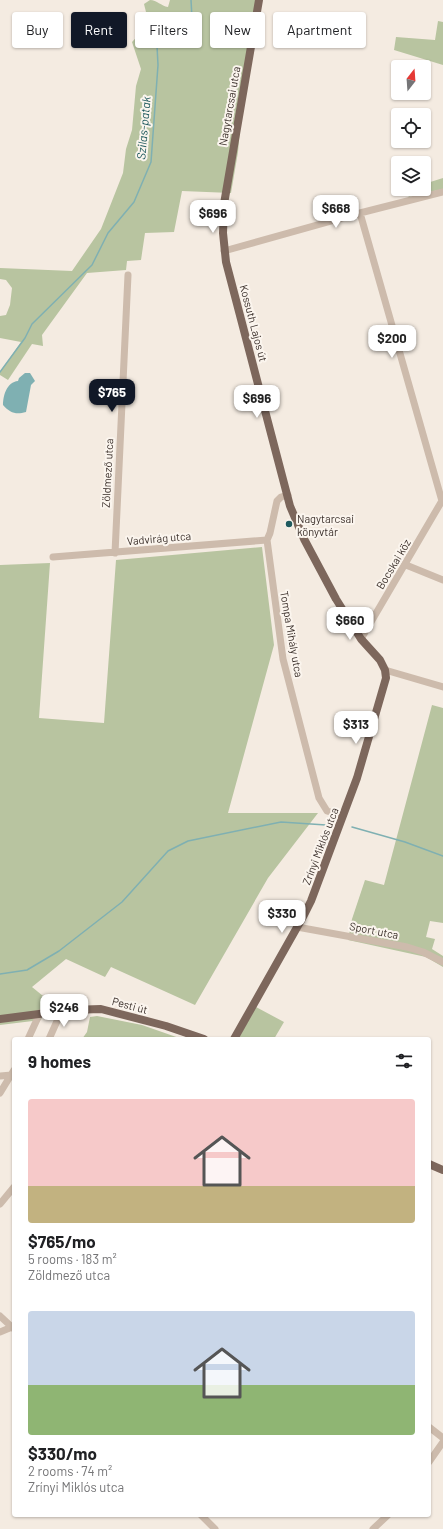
<!DOCTYPE html>
<html lang="en">
<head>
<meta charset="utf-8">
<style>
	body { margin:0; font-family:Barlow,sans-serif; background:#f6f6f6; color:#202124; height:100vh; display:flex; flex-direction:column; font-size:15px; white-space:nowrap }
	* { box-sizing:border-box; margin:0 }
	p { font-size:13px; color:#757577 }
	.icon { flex:none; width:22px; height:22px; fill:none; stroke:currentColor; stroke-width:2; stroke-linecap:round; stroke-linejoin:round }
	.map { position:relative; flex:1; overflow:hidden }
	.panel { position:absolute; left:12px; top:1037px; width:419px; height:480px; display:flex; flex-direction:column; background:#fff; border-radius:4px; box-shadow:0 1px 3px #0004 }
	.panel>* { flex:none }
	.hud { position:absolute; left:12px; top:12px; width:419px; height:36px; display:flex; gap:8px }
	.needle { width:26px; rotate:17deg }
	.controls { position:absolute; left:391px; top:60px; display:grid; gap:8px }
	.controls a { display:grid; place-items:center; width:40px; height:40px; border-radius:4px; background:#fff; box-shadow:0 1px 3px #0004; font-size:20px }
	.price { position:absolute; translate:-50% -34px; padding:0 9px; border-radius:8px; background:#fff; color:#222; font-size:13px; line-height:26px; filter:drop-shadow(0 1px 2px #0008) }
	.price::after { content:''; position:absolute; left:50%; top:24px; width:12px; height:9px; margin-left:-6px; background:inherit; clip-path:polygon(0 0,100% 0,50% 100%) }
	.price.active { background:#111827; color:#fff }
	ul { padding:0; list-style:none }
	li { display:grid; align-content:center; gap:8px; height:212px; padding:0 16px }
	li span { display:grid; place-items:center; height:124px; border-radius:4px; color:#555 }
	li>.icon { margin-inline-start:auto }
	span .icon { width:72px; height:72px; fill:#fffc; stroke-width:1 }
	li b { font-size:17px }
	h2 { display:flex; justify-content:space-between; align-items:center; height:48px; padding:0 16px; font-size:17px }
	.pill { padding:0 14px; border-radius:4px; background:#fff; box-shadow:0 1px 3px #0004; font-size:14px; line-height:36px }
	.pill.active { background:#111827; color:#fff }
	.map>svg:first-child { display:block }
	.green { fill:#b8c4a0 }
	.water { fill:#7fb0b2 }
	.lines { fill:none; stroke-linecap:round; stroke-linejoin:round }
	.stream { stroke:#7fb0b2; stroke-width:1.5 }
	.minor { stroke:#cdbbac; stroke-width:7 }
	.major { stroke:#7d675c; stroke-width:8 }
	.poi-dot { fill:#1f5a5e; stroke:#fbf5ee; stroke-width:1.5 }
	.labels { text-anchor:middle; dominant-baseline:central; stroke-width:4; stroke-linejoin:round; paint-order:stroke }
	.street-label { font-size:11px; fill:#3b302b; stroke:#fbf5ee }
	.poi-label { font-size:11px; fill:#3b302b; stroke:#fbf5ee; text-anchor:start }
	.water-label { font-size:12px; font-style:italic; fill:#1f5a5e; stroke:#fbf5ee }
</style>
</head>
<body>
<div class="map">
<svg width="443" height="1529" viewBox="0 0 443 1529">
	<rect width="100%" height="100%" fill="#f4ebe1"/>
	<!-- green -->
	<path class="green" d="M150 0C157 0 161 6 168 7L170 0H260L241 119 238 152 231 193 182 191 174 232 145 233 141 260 127 261 126 270 87 273 42 335 43 346 32 344 8 380 0 375V372L21 342 0 338V316L6 315 10 305 12 288 6 280 0 279V268L72 271 101 229 123 173 126 149 132 130 136 86 141 69 132 42 149 24 144 4Z
		M438 21 443 22V65L394 50 396 37 435 40Z
		M443 178V189L408 197 418 189H424V184Z
		M262 547 274 645 228 813H318L268 878 195 1005 111 967 105 977 66 959 32 987 48 1000 41 1020 0 1025V565L50 563 39 718 104 723 116 560Z
		M432 705 443 708V923L430 921 426 937 435 939 432 949 443 956V967L426 957 348 940 352 919 365 880 384 885Z
		M256 1007 284 1022 274 1039H238Z
		M97 1016 142 1025 182 1039H82L87 1032 90 1017Z"/>
	<!-- water -->
	<path class="water" d="M25 373H30L35 381 31 385 26 412C16 415 10 413 3 405 3 395 7 382 18 381L19 378Z"/>
	<g class="lines">
		<!-- stream -->
		<path class="stream" d="M0 372 25 338 32 324 92 265 108 233 134 202 151 162 158 65 157 46 164 31 171 28 182 27 192 18 191 0
			M352 827 405 842 443 856
			M0 974 27 970 59 951 122 902 168 851 188 841 281 822 326 825"/>
		<!-- minor -->
		<path class="minor" d="M360 213 442 501
			M224 251 360 213 443 192
			M288 495 281 497 277 501 270 533 267 540 283 659 319 798 327 811 343 816
			M115 553 128 275
			M53 557 267 540
			M406 565 443 580
			M361 639 443 499
			M385 670 443 687
			M297 927 407 947 423 952 443 962
			M28 1039 40 1013
			M49 1039 62 1010
			M0 1076 12 1075
			M0 1093 14 1070
			M0 1204 14 1187
			M0 1316 14 1329
			M0 1332 12 1327
			M429 1427 443 1438
			M429 1462 443 1442
			M201 1515 215 1529
			M373 1529 388 1515"/>
		<!-- major -->
		<path class="major" d="M0 1019 70 1010 101 1009 166 1026 204 1039
			M234 1039 304 915 311 901 357 778 386 678 385 670 380 660 361 639 336 599 304 539 290 506 226 262 223 233 224 204 259 0
			M429 1164 443 1170"/>
	</g>
	<!-- markers -->
	<circle class="poi-dot" cx="289" cy="524" r="4"/>
	<g class="labels">
		<!-- street labels -->
		<g class="street-label">
			<text transform="translate(229 106) rotate(-80)">Nagytarcsai utca</text>
			<text transform="translate(254 323) rotate(75)">Kossuth Lajos út</text>
			<text transform="translate(107 473) rotate(-87)">Zöldmező utca</text>
			<text transform="translate(159 538) rotate(-5)">Vadvirág utca</text>
			<text transform="translate(393 564) rotate(-59)">Bocskai köz</text>
			<text transform="translate(292 634) rotate(80)">Tompa Mihály utca</text>
			<text transform="translate(320 846) rotate(-69)">Zrínyi Miklós utca</text>
			<text transform="translate(374 930) rotate(11)">Sport utca</text>
			<text transform="translate(130 1005) rotate(15)">Pesti út</text>
		</g>
		<!-- poi labels -->
		<g class="poi-label">
			<text x="297" y="518">Nagytarcsai<tspan x="297" dy="13">könyvtár</tspan></text>
		</g>
		<!-- water labels -->
		<g class="water-label">
			<text transform="translate(143 128) rotate(-85)">Szilas-patak</text>
		</g>
	</g>
</svg>
<div class="controls">
<a><svg class="needle" viewBox="-14 -14 28 28"><path d="M0-13l5 13h-10z" fill="#e53935"/><path d="M0 13l5-13h-10z" fill="#757577"/></svg></a>
<a><svg class="icon" aria-label="locate" viewBox="0 0 24 24"><circle cx="12" cy="12" r="6"/><path d="M12 2v4M12 18v4M2 12h4M18 12h4"/></svg></a>
<a><svg class="icon" aria-label="layers" viewBox="0 0 24 24"><path d="M12 4l9 5-9 5-9-5zM3 14l9 5 9-5"/></svg></a>
</div>
<b class="price" style="left:336px;top:229px">$668</b>
<b class="price" style="left:213px;top:234px">$696</b>
<b class="price" style="left:392px;top:359px">$200</b>
<b class="price active" style="left:112px;top:413px">$765</b>
<b class="price" style="left:257px;top:419px">$696</b>
<b class="price" style="left:350px;top:641px">$660</b>
<b class="price" style="left:356px;top:745px">$313</b>
<b class="price" style="left:282px;top:934px">$330</b>
<b class="price" style="left:64px;top:1028px">$246</b>
<div class="hud">
<a class="pill">Buy</a>
<a class="pill active">Rent</a>
<a class="pill">Filters</a>
<a class="pill">New</a>
<a class="pill">Apartment</a>
</div>
<section class="panel">
<h2>9 homes<svg class="icon" aria-label="filters" viewBox="0 0 24 24"><path d="M4 7h16M4 17h16"/><circle cx="9" cy="7" r="2"/><circle cx="15" cy="17" r="2"/></svg></h2>
<ul>
<li><span style="background:linear-gradient(#f6c9c9 70%,#c2b280 0)"><svg class="icon" aria-label="home" viewBox="0 0 24 24"><path d="M3 11l9-7 9 7M6 9v11h12V9"/></svg></span><div><b>$765/mo</b><p>5 rooms · 183 m²</p><p>Zöldmező utca</p></div></li>
<li><span style="background:linear-gradient(#c9d6e8 60%,#8fb573 0)"><svg class="icon" aria-label="home" viewBox="0 0 24 24"><path d="M3 11l9-7 9 7M6 9v11h12V9"/></svg></span><div><b>$330/mo</b><p>2 rooms · 74 m²</p><p>Zrínyi Miklós utca</p></div></li>
</ul>
</section>
</div>
</body>
</html>
